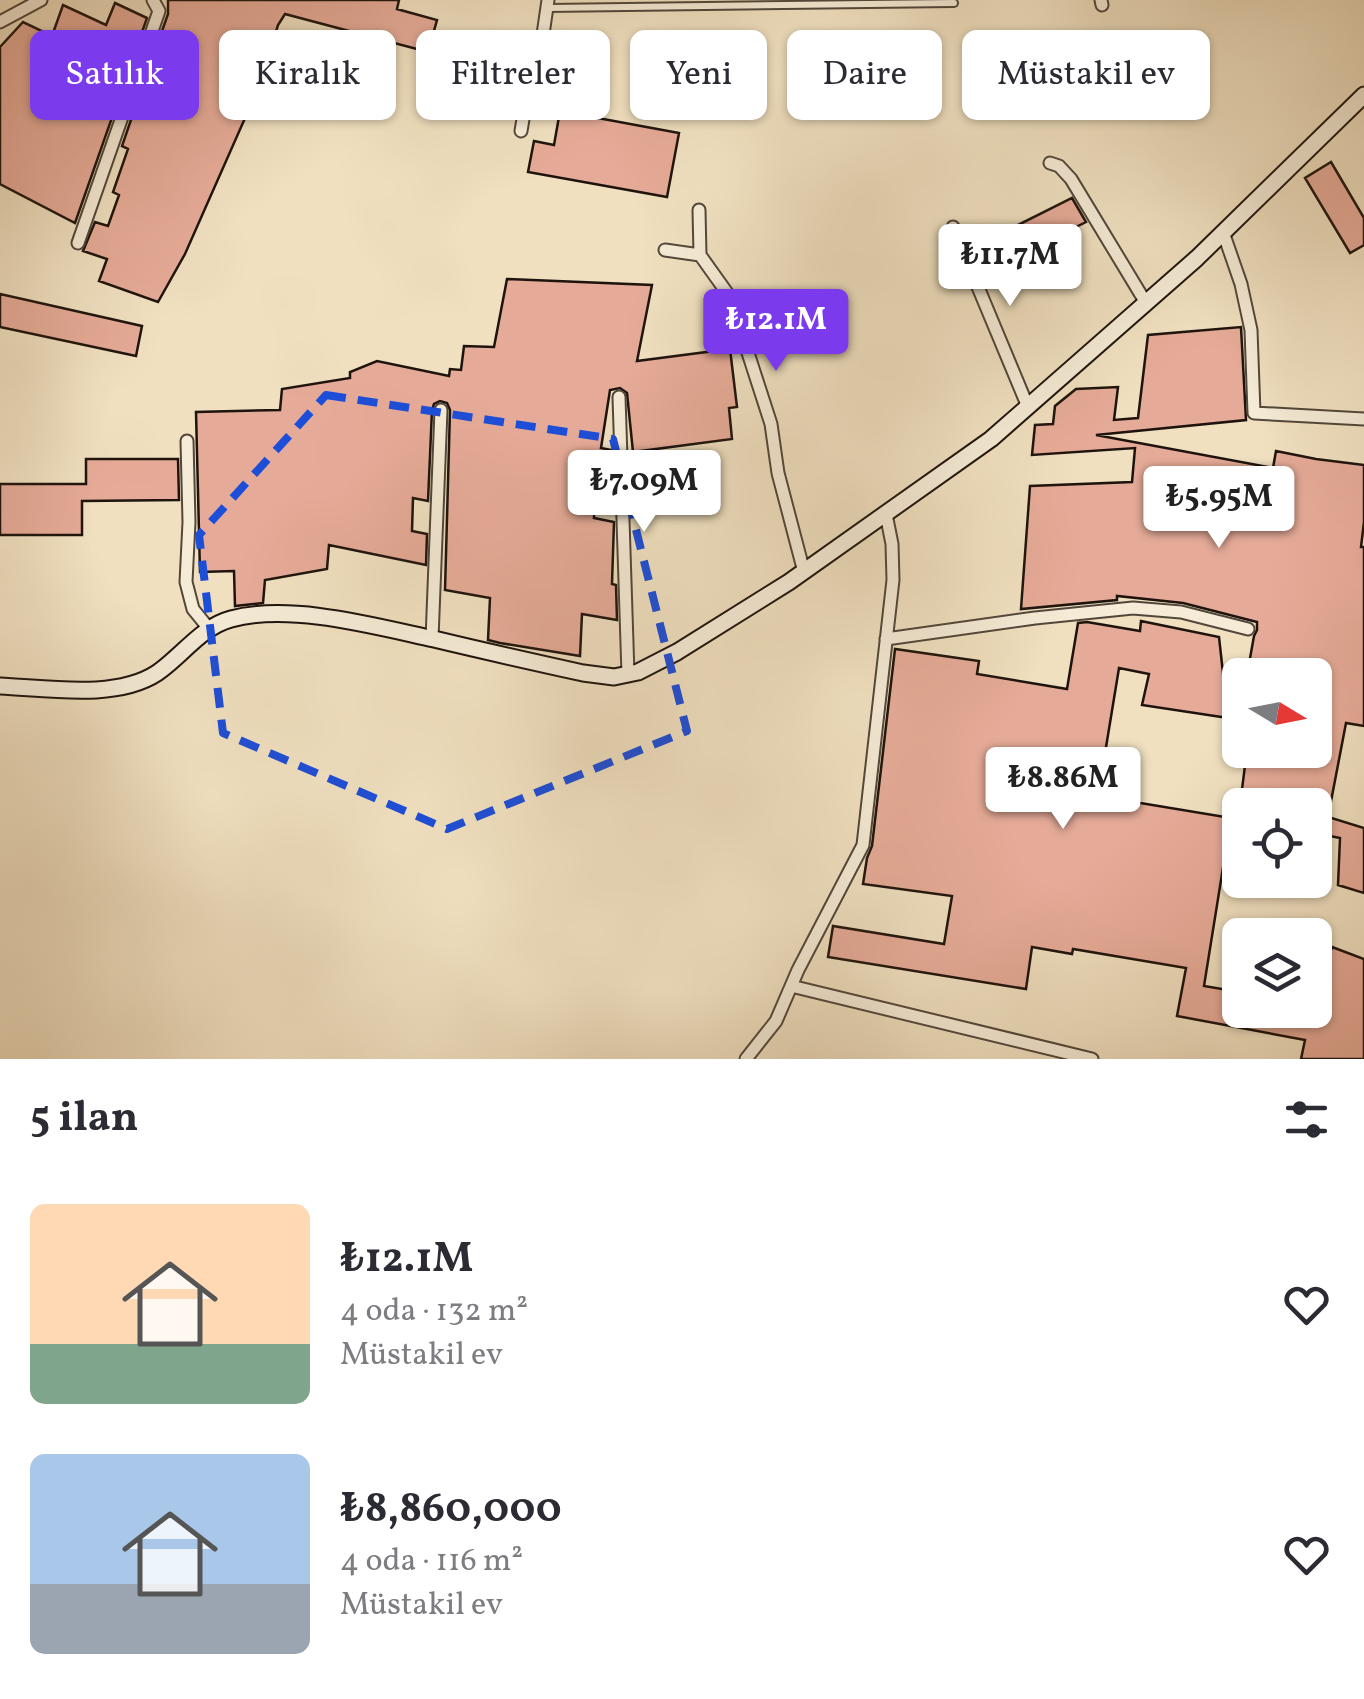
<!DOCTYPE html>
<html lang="tr">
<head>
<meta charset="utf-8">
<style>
	body { margin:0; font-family:Vollkorn,serif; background:#f7f7f7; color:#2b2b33; height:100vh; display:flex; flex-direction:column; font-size:38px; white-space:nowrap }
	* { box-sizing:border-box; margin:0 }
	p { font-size:32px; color:#7c7c81 }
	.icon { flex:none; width:55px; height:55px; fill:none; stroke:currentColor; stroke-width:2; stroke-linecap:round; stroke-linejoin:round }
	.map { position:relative; height:1059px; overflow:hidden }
	.sheet { display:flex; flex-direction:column; background:#fff; flex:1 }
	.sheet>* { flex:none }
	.top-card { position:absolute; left:30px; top:30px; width:1305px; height:90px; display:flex; gap:20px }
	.needle { width:65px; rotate:100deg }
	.fabs { position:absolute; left:1222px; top:658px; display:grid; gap:20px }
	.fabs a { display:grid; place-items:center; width:110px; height:110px; border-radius:15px; background:#fff; box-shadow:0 2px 8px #0004; font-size:50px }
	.price { position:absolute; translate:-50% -85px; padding:0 22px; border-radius:10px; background:#fff; color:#222; font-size:32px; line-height:65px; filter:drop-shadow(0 2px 5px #0008) }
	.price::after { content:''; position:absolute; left:50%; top:60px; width:30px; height:22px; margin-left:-15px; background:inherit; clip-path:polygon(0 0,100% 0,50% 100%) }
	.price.selected { background:#7c3aed; color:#fff }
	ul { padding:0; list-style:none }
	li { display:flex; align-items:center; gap:30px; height:250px; padding:0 30px }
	li span { display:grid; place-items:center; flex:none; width:280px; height:200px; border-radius:15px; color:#555 }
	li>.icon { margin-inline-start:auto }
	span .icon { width:120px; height:120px; fill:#fffc; stroke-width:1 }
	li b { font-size:42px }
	h2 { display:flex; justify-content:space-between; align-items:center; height:120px; padding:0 30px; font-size:42px }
	.chip { padding:0 35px; border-radius:15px; background:#fff; box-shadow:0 2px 8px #0004; font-size:35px; line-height:90px }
	.chip.selected { background:#7c3aed; color:#fff }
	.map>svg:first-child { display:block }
	.building { fill:#e6ab98; stroke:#1e140d; stroke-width:2.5 }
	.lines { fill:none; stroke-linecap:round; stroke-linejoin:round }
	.lane-casing { stroke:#52473a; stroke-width:10 }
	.street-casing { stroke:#52473a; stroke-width:15 }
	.secondary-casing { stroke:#1e140d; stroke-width:19 }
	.lane { stroke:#f5ebd6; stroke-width:6 }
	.street { stroke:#f5ebd6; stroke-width:11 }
	.secondary { stroke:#f5ebd6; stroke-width:15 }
	.marked { fill:none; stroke:#1d4ed8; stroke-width:8; stroke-dasharray:20 12; stroke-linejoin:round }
</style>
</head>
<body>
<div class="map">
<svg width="1364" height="1059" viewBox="0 0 1364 1059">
	<rect width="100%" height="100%" fill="#f0e0c0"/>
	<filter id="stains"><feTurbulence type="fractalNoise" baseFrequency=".002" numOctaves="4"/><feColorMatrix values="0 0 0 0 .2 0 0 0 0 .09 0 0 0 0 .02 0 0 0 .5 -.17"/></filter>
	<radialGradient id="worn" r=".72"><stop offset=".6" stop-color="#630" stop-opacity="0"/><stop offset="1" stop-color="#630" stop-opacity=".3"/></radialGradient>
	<!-- building -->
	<path class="building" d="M168 0H399L397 9 437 20 428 52 285 14 278 25 257 91 185 254 158 302 99 281 107 259 83 251 95 222 108 226 119 195 113 192 128 149 122 146 144 82 165 90 175 61 154 54 168 14Z
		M115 3 147 18 75 223 0 184V47L23 22 52 36 63 5 106 25Z
		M560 111 679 133 667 197 528 172 534 141 554 145Z
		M1331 162 1364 218V245L1350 253 1305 178Z
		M1072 198 1086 222 983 273 972 248Z
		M507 279 652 285 637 361 730 349 737 407 729 408 732 439 633 452 627 393 620 388 610 390 601 448 611 450V479L595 477 594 518 614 522 612 584 616 585 617 620 582 614 580 656 500 643 488 640 490 598 445 590 450 410 447 403 440 401 434 404 432 410 428 501 413 498 412 531 427 534 426 565 329 545 327 569 265 580 263 603 235 606 234 571 200 572 196 412 280 410 282 389 350 378V372L377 361 449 376 450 369 461 370 464 346 494 347Z
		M0 294 142 326 136 356 0 327Z
		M1241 327 1246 420 1096 435 1273 468 1276 451 1316 459 1364 465V522L1361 547H1364V726L1346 723 1328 817 1364 828V893L1338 885 1340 838 1315 833V805H1240L1247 750H1315V675H1247L1254 636 1257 630V622L1183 603 1117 596V600L1021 609 1030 486 1132 482 1135 448 1032 455 1035 425 1053 424 1055 406 1076 389 1118 387 1114 420 1138 418 1148 335Z
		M86 459H178L179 500 82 501V535H0V484H86Z
		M1141 621 1219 637 1228 718 1142 705 1149 674 1119 668 1098 796 1231 818 1204 986 1240 992V1010H1316L1322 978 1332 947 1364 959V1059H1301L1305 1040 1177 1016 1186 968 1073 949 1072 954 1032 947 1026 989 828 957 833 926 944 944 952 896 863 884 867 858 872 846 895 649 979 661 977 674 1067 689 1078 623 1087 622 1140 631Z"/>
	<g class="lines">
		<!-- lane casing -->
		<g class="lane-casing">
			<path id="lane" d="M547 8 954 3"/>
		</g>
		<!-- street casing -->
		<g class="street-casing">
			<path id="street" d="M1101 0 1102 5
				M0 22 41 0
				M521 131 528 89 538 69 548 0
				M1050 163 1059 166 1071 179 1146 303
				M699 210 700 255
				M953 227 1028 407
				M1223 232 1241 284 1251 330 1254 413 1364 419
				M78 243 159 11 153 0
				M665 250 700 255 730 297 771 424 778 473 804 572
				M619 397 628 674
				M187 441 189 522 186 582 193 609 210 630
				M432 639 441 410
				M886 639 1035 618 1133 608 1181 612 1248 629
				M791 986 1092 1059
				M746 1059 776 1021 798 970 863 845 893 580 892 544 886 514"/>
		</g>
		<!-- secondary casing -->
		<g class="secondary-casing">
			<path id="secondary" d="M0 686C47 688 116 700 157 673 182 656 201 627 231 619 290 603 374 626 434 639 484 651 533 662 583 673L614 677 638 672 677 652 789 582 991 439 1197 258 1364 95"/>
		</g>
		<!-- lane -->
		<use href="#lane" class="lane"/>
		<!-- street -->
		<use href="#street" class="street"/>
		<!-- secondary -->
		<use href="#secondary" class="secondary"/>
	</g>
	<!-- marked area -->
	<path class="marked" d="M326 395 613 439 687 731 447 829 223 733 199 535Z"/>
	<rect width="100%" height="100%" filter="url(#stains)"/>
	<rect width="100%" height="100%" fill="url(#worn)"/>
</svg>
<div class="fabs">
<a><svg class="needle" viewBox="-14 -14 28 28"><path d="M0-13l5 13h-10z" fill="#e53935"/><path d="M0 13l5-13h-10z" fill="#7c7c81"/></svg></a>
<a><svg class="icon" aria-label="locate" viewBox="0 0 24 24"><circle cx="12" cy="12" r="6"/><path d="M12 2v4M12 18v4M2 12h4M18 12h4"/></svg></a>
<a><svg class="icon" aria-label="layers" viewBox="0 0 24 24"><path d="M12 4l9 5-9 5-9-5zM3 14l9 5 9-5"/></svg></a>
</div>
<b class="price" style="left:1010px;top:309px">₺11.7M</b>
<b class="price selected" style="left:776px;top:374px">₺12.1M</b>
<b class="price" style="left:644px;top:535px">₺7.09M</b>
<b class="price" style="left:1219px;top:551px">₺5.95M</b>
<b class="price" style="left:1063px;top:832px">₺8.86M</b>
<div class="top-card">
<a class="chip selected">Satılık</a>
<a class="chip">Kiralık</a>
<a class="chip">Filtreler</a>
<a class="chip">Yeni</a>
<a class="chip">Daire</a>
<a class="chip">Müstakil ev</a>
</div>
</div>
<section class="sheet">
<h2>5 ilan<svg class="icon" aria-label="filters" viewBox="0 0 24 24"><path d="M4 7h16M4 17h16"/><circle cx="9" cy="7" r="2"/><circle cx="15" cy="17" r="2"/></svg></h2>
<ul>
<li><span style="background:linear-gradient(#ffd9b3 70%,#7fa58c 0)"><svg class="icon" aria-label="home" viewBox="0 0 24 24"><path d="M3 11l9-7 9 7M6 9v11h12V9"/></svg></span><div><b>₺12.1M</b><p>4 oda · 132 m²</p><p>Müstakil ev</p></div><svg class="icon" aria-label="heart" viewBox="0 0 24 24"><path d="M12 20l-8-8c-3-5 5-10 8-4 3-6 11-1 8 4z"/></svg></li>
<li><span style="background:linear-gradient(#a9c7e8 65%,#9aa5b1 0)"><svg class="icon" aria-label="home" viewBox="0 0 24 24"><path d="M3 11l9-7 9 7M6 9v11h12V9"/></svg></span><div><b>₺8,860,000</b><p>4 oda · 116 m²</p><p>Müstakil ev</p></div><svg class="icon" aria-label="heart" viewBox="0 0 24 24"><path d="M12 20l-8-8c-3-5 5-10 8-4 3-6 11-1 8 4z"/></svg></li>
</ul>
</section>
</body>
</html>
